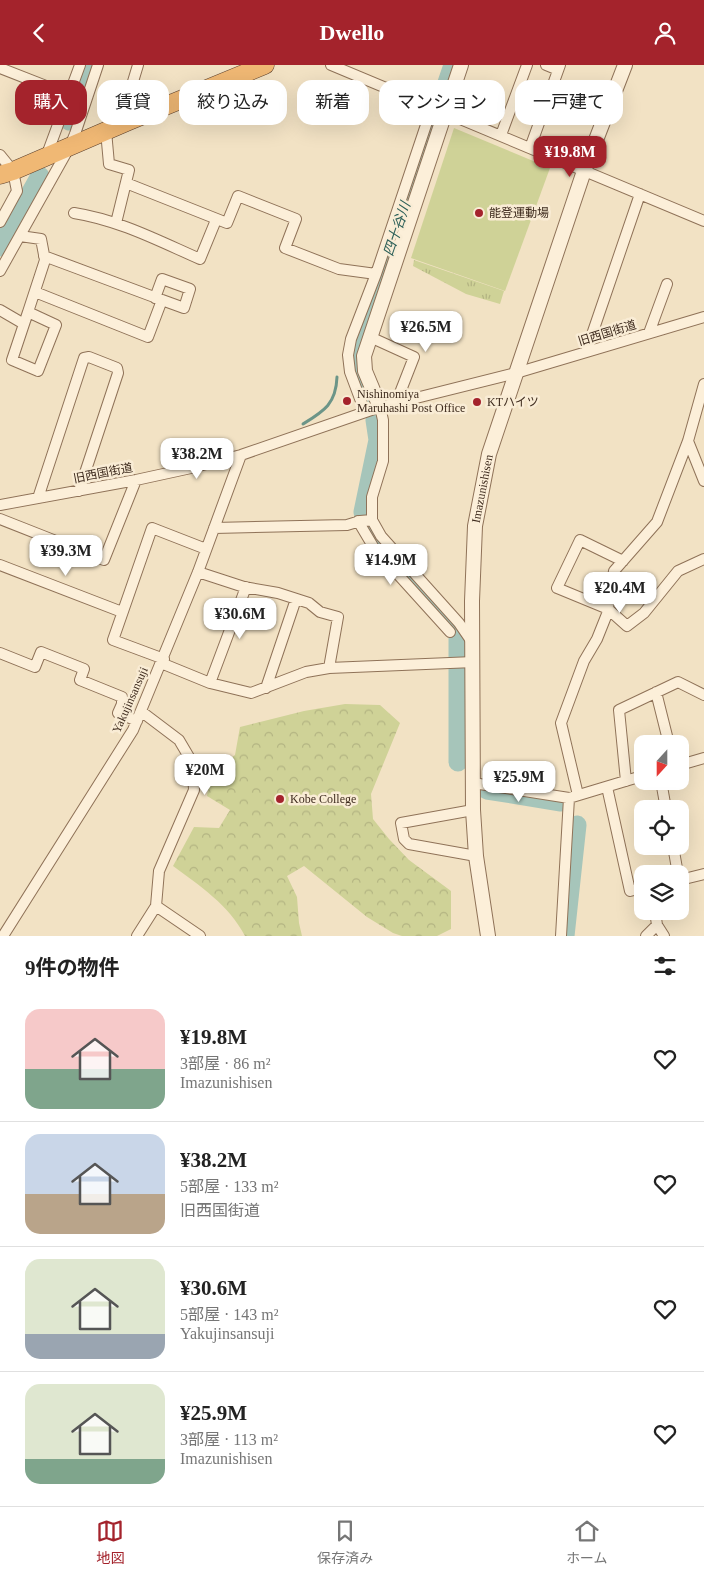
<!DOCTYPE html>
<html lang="ja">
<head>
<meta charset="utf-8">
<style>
	body { margin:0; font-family:"Times New Roman","Noto Sans JP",serif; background:#f6f6f6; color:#222; height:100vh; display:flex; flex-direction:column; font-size:19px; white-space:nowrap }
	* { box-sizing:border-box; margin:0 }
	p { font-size:16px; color:#767676 }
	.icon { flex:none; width:28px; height:28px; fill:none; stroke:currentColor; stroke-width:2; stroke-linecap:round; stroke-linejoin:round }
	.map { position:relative; height:871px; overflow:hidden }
	.side { display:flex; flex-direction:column; background:#fff; flex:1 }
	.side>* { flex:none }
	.top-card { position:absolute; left:15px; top:15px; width:675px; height:45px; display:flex; gap:10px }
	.needle { width:32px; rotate:201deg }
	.tools { position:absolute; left:634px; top:670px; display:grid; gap:10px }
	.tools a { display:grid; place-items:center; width:55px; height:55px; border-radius:10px; background:#fff; box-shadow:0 5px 20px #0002; font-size:25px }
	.price { position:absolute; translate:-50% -42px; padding:0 11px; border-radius:10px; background:#fff; color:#222; font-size:16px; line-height:32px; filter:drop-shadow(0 1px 2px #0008) }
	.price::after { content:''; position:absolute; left:50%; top:30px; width:15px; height:11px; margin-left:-8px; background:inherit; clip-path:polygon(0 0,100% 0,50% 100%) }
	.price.on { background:#a4232c; color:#fff }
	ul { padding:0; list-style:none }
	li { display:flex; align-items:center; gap:15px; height:125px; padding:0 25px }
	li+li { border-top:1px solid #e0e0e0 }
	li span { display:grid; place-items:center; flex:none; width:140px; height:100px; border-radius:15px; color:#555 }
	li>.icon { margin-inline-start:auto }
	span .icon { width:60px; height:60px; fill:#fffc; stroke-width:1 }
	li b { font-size:21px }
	h2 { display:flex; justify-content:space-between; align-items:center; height:60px; padding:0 25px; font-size:21px }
	.tag { padding:0 18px; border-radius:15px; background:#fff; box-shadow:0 5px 20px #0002; font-size:18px; line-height:45px }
	.tag.on { background:#a4232c; color:#fff }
	header { display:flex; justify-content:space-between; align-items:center; height:65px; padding:0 25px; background:#a4232c; color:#fff; font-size:22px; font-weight:600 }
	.tabs { display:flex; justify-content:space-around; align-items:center; height:70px; border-top:1px solid #e0e0e0; background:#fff; font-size:14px; color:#767676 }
	.tabs a { display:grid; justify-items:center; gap:2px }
	.tabs .on { color:#a4232c }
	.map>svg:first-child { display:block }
	.grass { fill:url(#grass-tufts) }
	.forest { fill:url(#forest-crowns) }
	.garden { fill:#cfd297 }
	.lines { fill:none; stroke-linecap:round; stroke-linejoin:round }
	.stream { stroke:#6c9588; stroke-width:3 }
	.river { stroke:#a6c5ba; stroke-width:19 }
	.minor-casing { stroke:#8f7258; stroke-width:12 }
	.tertiary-casing { stroke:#8f7258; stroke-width:16 }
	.trunk-casing { stroke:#5d402d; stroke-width:19 }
	.minor { stroke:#fcefd9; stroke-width:10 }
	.tertiary { stroke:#fcefd9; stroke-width:14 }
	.trunk { stroke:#f0b874; stroke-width:18 }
	.poi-dot { fill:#a4232c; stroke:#f9ecd5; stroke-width:2 }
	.labels { text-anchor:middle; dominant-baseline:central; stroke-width:5; stroke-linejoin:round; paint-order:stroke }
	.poi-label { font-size:12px; fill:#3e2b1e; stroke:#f9ecd5; text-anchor:start }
	.street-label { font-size:12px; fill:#3e2b1e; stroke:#f9ecd5 }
	.water-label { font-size:14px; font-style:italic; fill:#2c5f58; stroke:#f9ecd5 }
</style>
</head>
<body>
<header><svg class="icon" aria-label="back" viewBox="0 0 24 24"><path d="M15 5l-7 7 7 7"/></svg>Dwello<svg class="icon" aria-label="person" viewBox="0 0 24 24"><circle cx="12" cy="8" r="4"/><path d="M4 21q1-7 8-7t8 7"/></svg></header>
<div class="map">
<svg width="704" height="871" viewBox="0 0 704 871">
	<defs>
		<pattern id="grass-tufts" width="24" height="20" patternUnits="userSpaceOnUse" patternTransform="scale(1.25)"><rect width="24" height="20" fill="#cfd297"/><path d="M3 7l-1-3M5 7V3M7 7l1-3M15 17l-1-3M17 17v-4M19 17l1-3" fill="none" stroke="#b3b482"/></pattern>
		<pattern id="forest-crowns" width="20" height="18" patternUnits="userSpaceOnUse" patternTransform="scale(1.25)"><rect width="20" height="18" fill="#cfd297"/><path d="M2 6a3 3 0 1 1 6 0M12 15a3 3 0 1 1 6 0" fill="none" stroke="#b3b482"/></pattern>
	</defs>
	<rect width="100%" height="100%" fill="#f2e2c4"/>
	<!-- grass -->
	<path class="grass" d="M414 195 504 226 500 239 466 229 413 201Z"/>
	<!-- forest -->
	<path class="forest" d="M345 639 380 640 400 658 371 729 373 754 389 774 409 795 451 826V864L437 871H402L393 868 367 852 304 801 287 811 297 832 299 858 302 871H245C229 840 200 821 173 801L194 762 219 763 230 745 207 731 211 708 235 690 240 662 304 646Z"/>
	<!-- garden -->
	<path class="garden" d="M454 63 550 103 505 226 411 193Z"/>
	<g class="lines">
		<!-- stream -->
		<path class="stream" d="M303 359C324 346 336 339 337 312"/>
		<!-- river -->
		<path class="river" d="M69 56 88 0
			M0 182 40 111
			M365 330 356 302 359 277 453 0
			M375 355 378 375 363 447 369 465 398 500 455 562 458 571V697
			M487 725 561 737
			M565 871 577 760"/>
		<!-- minor casing -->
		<g class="minor-casing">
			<path id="minor" d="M331 0 704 156
				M546 0 558 5
				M0 3 69 30
				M129 56 125 43 138 0
				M106 66 109 99 129 105 116 158
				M501 70 527 0
				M530 83 560 0
				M0 90 13 106 17 126 0 157
				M46 92 80 0
				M126 118 227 158 238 131 296 154 285 183 339 204 376 209
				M74 148C119 155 159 176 200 194L216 155
				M20 171 41 174 45 195 28 247
				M0 206 70 81 75 69 98 0
				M35 227 148 272 162 235 44 191
				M155 233 162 214 190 224 184 243 162 235
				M0 245 24 259
				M28 247 56 260 38 306 12 295Z
				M649 268 667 219
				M370 272 414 292 396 338
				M586 287 640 129
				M380 342 383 355V396L372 432V455L381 471 459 558 472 577
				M365 347 350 307 348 290 351 274 376 209 432 42
				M688 376 704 416
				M38 433 84 293 89 292 117 303 118 308 79 426
				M0 440 136 415 191 403 241 390 380 342 516 308 704 252
				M0 454 104 495 136 415
				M358 456 374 483 450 567
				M214 463 347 460 360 456 372 455
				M623 496 580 475 557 523 608 544 627 561 644 548 678 506 704 494
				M0 500 122 547
				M198 507 244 522 278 528 309 538 320 547 338 552 329 603
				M0 588 35 602 41 587 84 604 80 615 122 632V639L118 648 137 656
				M164 594 113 575 152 463 206 484
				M161 598 210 618 251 628 306 607 329 603 474 597
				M210 618 246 522
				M266 623 296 534
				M656 627 669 679
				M142 647 179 675 189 692 193 708 194 725 159 806 156 841
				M680 700 704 693
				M626 716 619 645 678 617 704 630
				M661 716 666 744
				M473 718 569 733 642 711
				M607 722 630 826 642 823
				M578 730 561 658 584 596 597 574 607 549 614 506 657 457 688 376 704 319
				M473 745 401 758 404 774 409 779 476 791
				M673 781 678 809
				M680 815 704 809
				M655 846 657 860
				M3 871 133 665 198 507 241 390
				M137 871 156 841 200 871
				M561 871 569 733
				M646 871 657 860 664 871"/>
		</g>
		<!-- tertiary casing -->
		<g class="tertiary-casing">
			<g id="tertiary">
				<path d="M380 342 365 306 364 291 461 0"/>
				<path id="s1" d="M488 871 476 791 473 745 472 536 475 461 489 389 584 106 625 0"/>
			</g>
		</g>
		<!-- trunk casing -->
		<g class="trunk-casing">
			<path id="trunk" d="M0 110 13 106 129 56 265 0"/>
		</g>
		<!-- minor -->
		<use href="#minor" class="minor"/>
		<!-- tertiary -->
		<use href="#tertiary" class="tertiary"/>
		<!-- trunk -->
		<use href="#trunk" class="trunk"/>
	</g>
	<!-- markers -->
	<g class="poi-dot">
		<circle cx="479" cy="148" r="5"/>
		<circle cx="347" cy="336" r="5"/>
		<circle cx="477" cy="337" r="5"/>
		<circle cx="280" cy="734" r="5"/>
	</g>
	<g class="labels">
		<!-- poi labels -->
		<g class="poi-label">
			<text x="489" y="148">能登運動場</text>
			<text x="357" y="329">Nishinomiya<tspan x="357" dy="14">Maruhashi Post Office</tspan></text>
			<text x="487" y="337">KTハイツ</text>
			<text x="290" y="734">Kobe College</text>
		</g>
		<!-- street labels -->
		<g class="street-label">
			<text transform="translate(607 268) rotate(-17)">旧西国街道</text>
			<text transform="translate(103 408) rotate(-11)">旧西国街道</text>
			<text stroke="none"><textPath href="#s1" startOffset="449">Imazunishisen</textPath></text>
			<text transform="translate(130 635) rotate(-66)">Yakujinsansuji</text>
		</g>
		<!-- water labels -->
		<g class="water-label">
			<text transform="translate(397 164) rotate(-71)">四十谷川</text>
		</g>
	</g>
</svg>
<div class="tools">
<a><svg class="needle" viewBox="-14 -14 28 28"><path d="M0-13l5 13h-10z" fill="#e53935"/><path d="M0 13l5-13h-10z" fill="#767676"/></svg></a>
<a><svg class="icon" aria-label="locate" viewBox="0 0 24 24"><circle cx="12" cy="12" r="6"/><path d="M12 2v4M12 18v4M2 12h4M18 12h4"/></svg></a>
<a><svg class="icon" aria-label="layers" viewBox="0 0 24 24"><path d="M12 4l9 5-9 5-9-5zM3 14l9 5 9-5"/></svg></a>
</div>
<b class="price on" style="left:570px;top:113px">¥19.8M</b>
<b class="price" style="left:426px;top:288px">¥26.5M</b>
<b class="price" style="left:197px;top:415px">¥38.2M</b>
<b class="price" style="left:66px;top:512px">¥39.3M</b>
<b class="price" style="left:391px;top:521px">¥14.9M</b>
<b class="price" style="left:620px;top:549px">¥20.4M</b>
<b class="price" style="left:240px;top:575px">¥30.6M</b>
<b class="price" style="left:205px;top:731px">¥20M</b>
<b class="price" style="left:519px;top:738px">¥25.9M</b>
<div class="top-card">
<a class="tag on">購入</a>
<a class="tag">賃貸</a>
<a class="tag">絞り込み</a>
<a class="tag">新着</a>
<a class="tag">マンション</a>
<a class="tag">一戸建て</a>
</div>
</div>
<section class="side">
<h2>9件の物件<svg class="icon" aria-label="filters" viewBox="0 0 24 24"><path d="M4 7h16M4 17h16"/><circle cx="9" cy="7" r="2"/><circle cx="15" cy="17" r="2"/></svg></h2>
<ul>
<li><span style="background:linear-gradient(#f6c9c9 60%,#7fa58c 0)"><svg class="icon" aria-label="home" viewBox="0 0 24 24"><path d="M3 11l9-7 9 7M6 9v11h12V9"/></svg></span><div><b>¥19.8M</b><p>3部屋 · 86 m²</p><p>Imazunishisen</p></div><svg class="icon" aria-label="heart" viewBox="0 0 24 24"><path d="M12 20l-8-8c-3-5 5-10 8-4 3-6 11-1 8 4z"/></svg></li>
<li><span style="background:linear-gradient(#c9d6e8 60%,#b9a48a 0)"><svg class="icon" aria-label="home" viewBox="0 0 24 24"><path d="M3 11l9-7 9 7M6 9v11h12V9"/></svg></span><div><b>¥38.2M</b><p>5部屋 · 133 m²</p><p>旧西国街道</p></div><svg class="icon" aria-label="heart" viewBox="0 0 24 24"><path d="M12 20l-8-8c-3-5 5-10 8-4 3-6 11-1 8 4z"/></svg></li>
<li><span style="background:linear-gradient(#dfe7d0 75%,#9aa5b1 0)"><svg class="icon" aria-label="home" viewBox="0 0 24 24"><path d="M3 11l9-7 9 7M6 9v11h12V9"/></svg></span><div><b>¥30.6M</b><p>5部屋 · 143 m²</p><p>Yakujinsansuji</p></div><svg class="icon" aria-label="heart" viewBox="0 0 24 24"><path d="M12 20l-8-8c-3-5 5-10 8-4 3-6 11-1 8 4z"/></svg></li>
<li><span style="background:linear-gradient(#dfe7d0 75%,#7fa58c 0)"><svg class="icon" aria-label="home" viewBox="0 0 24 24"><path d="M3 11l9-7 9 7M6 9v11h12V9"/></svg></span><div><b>¥25.9M</b><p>3部屋 · 113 m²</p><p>Imazunishisen</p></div><svg class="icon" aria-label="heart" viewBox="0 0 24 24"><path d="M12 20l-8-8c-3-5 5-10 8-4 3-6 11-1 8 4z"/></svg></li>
</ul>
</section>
<nav class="tabs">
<a class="on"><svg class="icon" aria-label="map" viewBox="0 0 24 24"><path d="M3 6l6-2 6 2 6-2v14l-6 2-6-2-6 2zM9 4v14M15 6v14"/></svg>地図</a>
<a><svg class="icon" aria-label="saved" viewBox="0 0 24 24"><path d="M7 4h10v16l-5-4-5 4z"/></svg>保存済み</a>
<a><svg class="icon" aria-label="home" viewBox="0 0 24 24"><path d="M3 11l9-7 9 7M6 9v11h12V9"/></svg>ホーム</a>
</nav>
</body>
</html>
